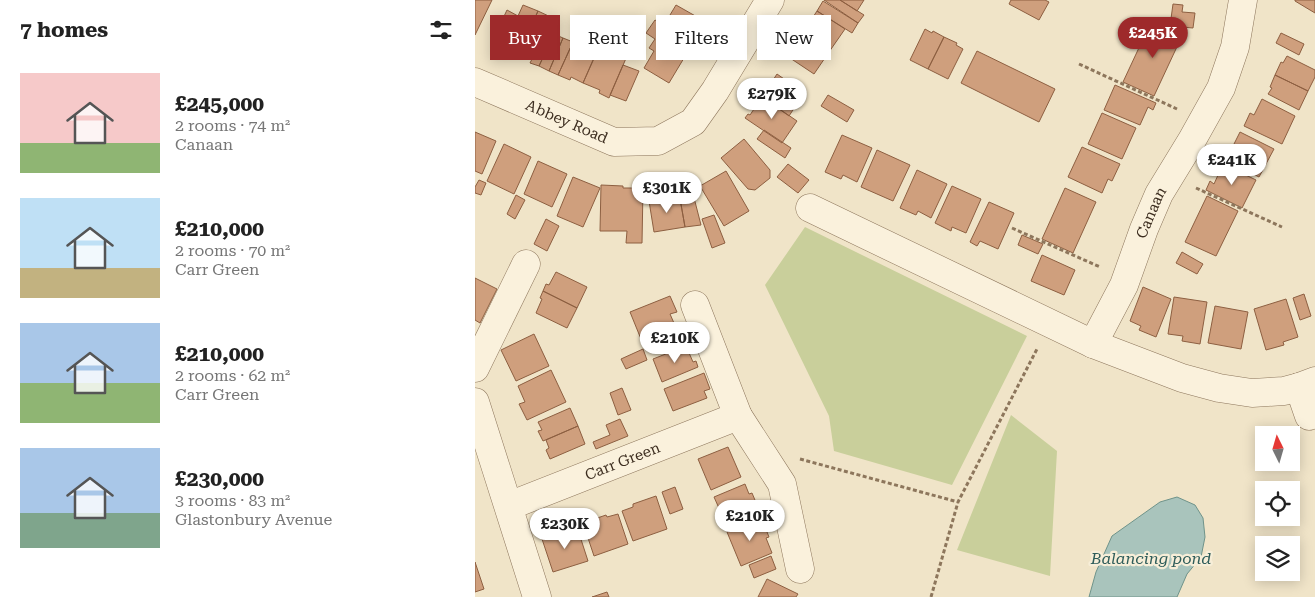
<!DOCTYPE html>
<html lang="en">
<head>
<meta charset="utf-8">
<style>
	body { margin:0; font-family:"Roboto Serif",serif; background:#f6f6f6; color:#222; height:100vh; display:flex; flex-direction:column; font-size:19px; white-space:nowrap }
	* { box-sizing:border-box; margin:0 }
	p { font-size:16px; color:#767676 }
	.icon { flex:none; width:28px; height:28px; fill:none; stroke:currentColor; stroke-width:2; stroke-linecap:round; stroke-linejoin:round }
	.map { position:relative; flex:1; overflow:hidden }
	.drawer { display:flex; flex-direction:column; background:#fff; width:475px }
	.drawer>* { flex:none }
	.hud { position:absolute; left:15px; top:15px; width:475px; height:45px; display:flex; gap:10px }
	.needle { width:32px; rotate:355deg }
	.buttons { position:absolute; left:780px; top:426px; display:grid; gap:10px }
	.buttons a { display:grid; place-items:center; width:45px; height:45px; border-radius:0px; background:#fff; box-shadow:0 2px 12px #0003; font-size:25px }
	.price { position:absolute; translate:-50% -42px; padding:0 11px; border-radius:18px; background:#fff; color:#222; font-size:16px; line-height:32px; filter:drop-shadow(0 1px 2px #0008) }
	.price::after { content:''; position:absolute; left:50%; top:30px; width:15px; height:11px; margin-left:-8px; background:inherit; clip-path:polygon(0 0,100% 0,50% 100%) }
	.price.selected { background:#9e2a2b; color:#fff }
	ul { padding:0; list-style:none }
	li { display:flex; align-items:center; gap:15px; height:125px; padding:0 20px }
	li span { display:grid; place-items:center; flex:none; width:140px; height:100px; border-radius:0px; color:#555 }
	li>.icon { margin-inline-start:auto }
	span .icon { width:60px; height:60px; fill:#fffc; stroke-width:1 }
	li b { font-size:21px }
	h2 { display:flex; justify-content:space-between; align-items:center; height:60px; padding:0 20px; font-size:21px }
	.tag { padding:0 18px; border-radius:0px; background:#fff; box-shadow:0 2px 12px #0003; font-size:18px; line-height:45px }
	.tag.selected { background:#9e2a2b; color:#fff }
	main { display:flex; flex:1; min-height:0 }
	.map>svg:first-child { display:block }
	.green { fill:#c9cf9b }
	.water { fill:#a9c4bc; stroke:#6f938a }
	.building { fill:#cf9f7d; stroke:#8d5f41 }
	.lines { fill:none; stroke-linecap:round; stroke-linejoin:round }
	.minor-casing { stroke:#8d765c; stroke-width:29 }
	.path { stroke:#8d765c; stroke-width:3; stroke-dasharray:4 2.5; stroke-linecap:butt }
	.minor { stroke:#faf1dc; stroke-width:28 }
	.labels { text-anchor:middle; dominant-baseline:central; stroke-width:4.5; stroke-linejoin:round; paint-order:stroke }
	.street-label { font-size:15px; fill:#3d2e20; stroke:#f7eed8 }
	.water-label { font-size:16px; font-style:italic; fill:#2f5d5a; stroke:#f7eed8 }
</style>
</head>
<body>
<main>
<section class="drawer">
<h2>7 homes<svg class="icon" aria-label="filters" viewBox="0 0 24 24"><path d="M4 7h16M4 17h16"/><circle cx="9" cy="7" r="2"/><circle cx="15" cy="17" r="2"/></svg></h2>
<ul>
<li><span style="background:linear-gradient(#f6c9c9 70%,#8fb573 0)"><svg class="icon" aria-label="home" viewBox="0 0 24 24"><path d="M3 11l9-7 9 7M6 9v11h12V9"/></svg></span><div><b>£245,000</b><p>2 rooms · 74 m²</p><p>Canaan</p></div></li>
<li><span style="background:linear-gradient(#bfe0f5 70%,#c2b280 0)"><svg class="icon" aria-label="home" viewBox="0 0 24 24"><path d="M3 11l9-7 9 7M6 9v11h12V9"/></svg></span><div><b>£210,000</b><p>2 rooms · 70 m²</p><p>Carr Green</p></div></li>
<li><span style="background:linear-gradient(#a9c7e8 60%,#8fb573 0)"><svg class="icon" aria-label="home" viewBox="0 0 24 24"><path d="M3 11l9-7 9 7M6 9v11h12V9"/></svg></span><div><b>£210,000</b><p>2 rooms · 62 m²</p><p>Carr Green</p></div></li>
<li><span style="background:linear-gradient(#a9c7e8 65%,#7fa58c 0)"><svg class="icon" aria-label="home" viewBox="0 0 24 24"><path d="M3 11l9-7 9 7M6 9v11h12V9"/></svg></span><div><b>£230,000</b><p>3 rooms · 83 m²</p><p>Glastonbury Avenue</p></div></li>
</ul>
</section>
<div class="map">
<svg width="840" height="597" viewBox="0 0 840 597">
	<rect width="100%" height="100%" fill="#f0e4c8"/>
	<!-- green -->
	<path class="green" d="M330 227 552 336 477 485 359 451 354 416 290 285Z
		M536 415 582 451 575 576 482 550Z"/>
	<!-- water -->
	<path class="water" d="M702 497 720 505 728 518 730 537 726 557 712 574 702 597H614L621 572 637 536 685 502Z"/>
	<!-- building -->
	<path class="building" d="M0 0H17L0 35Z
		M349 0H365L389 15 383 23Z
		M365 0H389L382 11Z
		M536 0H570L574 2 564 20 534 4Z
		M820 0H840V13L820 1Z
		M348 1 383 23 377 33 342 11Z
		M698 4 708 5 707 12 720 13 718 28 695 26Z
		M48 5 63 11 44 53 29 45 28 49 16 44 32 10 43 16Z
		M201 5 231 22 218 43 189 25Z
		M63 11 82 20 76 33 79 34 64 66 55 63 57 59 44 53Z
		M342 11 370 29 354 52 327 34Z
		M180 20 218 43 194 83 169 68 179 51 174 48 180 39 171 33Z
		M676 22 707 36 679 96 648 82Z
		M450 29 457 33 458 31 469 37 453 69 435 60Z
		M806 33 829 44 824 55 801 43Z
		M79 34 88 38 74 71 64 66Z
		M327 34 354 52 339 74 312 56Z
		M469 37 482 43 481 45 488 49 473 79 453 69Z
		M88 38 98 42 83 75 74 71Z
		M98 42 121 53 108 83 96 77 95 80 83 75Z
		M141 42 155 49 134 98 124 93 125 90 108 83 126 43 138 48Z
		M502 51 580 89 564 122 486 83Z
		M812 56 840 70V77L833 91 800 75 806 62 808 63Z
		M148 65 164 71 151 101 135 95Z
		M302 74 329 93 314 116 287 97Z
		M800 75 833 91 824 110 793 94 797 88 795 87Z
		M640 85 681 103 678 110 673 107 665 125 629 110Z
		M353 95 379 110 372 122 346 106Z
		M287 97 322 121 307 143 270 118 273 114 275 115Z
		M787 99 820 116 807 144 769 126 775 113 779 115Z
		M627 113 661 128 647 159 613 144Z
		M289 130 316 148 310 158 282 139Z
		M0 132 21 141 7 174 0 171Z
		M765 132 799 149 784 177 751 160Z
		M367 135 397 148 382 182 368 175 366 179 350 172Z
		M269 139 295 170V178L280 190 273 189 246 158Z
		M29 144 56 157 39 194 12 181Z
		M607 147 645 164 637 181 633 179 627 193 593 177Z
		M402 150 435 165 418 201 386 187Z
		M63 161 92 174 77 207 49 194Z
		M313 164 334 180 323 193 302 177Z
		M748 164 781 180 767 208 731 190 735 181 739 184Z
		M442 170 472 184 456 218 443 211 441 215 425 208Z
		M251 171 274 211 249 226 225 186Z
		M98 177 125 188 108 227 82 216Z
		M4 180 11 183 6 195 0 193V187Z
		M126 185 148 186V188H168L167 243H151L152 231H125Z
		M477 186 506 199 491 233 477 227 476 231 460 223Z
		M590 188 621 202 598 253 567 239Z
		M217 190 226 225 210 227 204 193Z
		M204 193 210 227 179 232 174 201 196 198 195 194Z
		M41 195 50 200 40 219 32 214Z
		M732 196 763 211 741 256 710 242Z
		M514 202 539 213 523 249 505 241 502 246 495 242Z
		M239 215 250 243 237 248 227 219Z
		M71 219 84 226 72 251 59 244Z
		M547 235 568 244 563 254 543 245Z
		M707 252 728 264 722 274 701 263Z
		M567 255 600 270 589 295 556 281Z
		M81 272 112 287 102 308 68 291 71 284 74 285Z
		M0 278 22 289 5 323 0 320Z
		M668 287 696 299 681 337 664 330 666 326 655 321Z
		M68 291 102 308 92 328 61 313 67 299 65 298Z
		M829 294 836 316 825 320 818 298Z
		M195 296 202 312 195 314 202 330 168 344 155 312Z
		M699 297 732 302 725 344 707 341 708 336 693 334Z
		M811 299 823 337 808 342 809 345 791 350 779 309Z
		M740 306 773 312 766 349 733 343Z
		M59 334 74 366 41 381 26 350Z
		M211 346 218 362 221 361 223 367 187 382 178 359Z
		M168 349 172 360 151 369 146 359Z
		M76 370 91 402 52 420 44 404 50 402 43 386Z
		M229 373 235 389 229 391 232 398 198 411 189 389Z
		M147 388 156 410 143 415 135 393Z
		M95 408 103 426 68 441 63 431 67 430 63 422Z
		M145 419 153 436 121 449 118 442 135 435 131 425Z
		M103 426 110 444 75 459 71 450 74 448 71 440Z
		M253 447 266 477 236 490 223 459Z
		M270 484 274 494 277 493 285 512 252 526 239 497Z
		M200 487 208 509 195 514 187 492Z
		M181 496 192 529 158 541 147 511 158 507V504Z
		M143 514 153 544 119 556 108 523 131 515 132 517Z
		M286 517 294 537 291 538 297 553 266 566 252 532Z
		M102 527 113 561 78 572 67 539Z
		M296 556 301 569 279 578 274 565Z
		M0 562 9 589 0 592Z
		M292 579 323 594 321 597H283Z
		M132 592 134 597H117Z"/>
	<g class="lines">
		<!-- minor casing -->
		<g class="minor-casing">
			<g id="minor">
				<path id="s1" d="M0 82 139 142 183 141 218 122 240 91 295 0"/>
				<path d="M335 208 618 344 707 378 744 388 777 393 809 391 824 387 840 381"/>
				<path d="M220 305 263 416"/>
				<path id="s2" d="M618 344 649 285 669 229 684 194 717 140 746 88 760 47 768 0"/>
				<path d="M0 368 51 264"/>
				<path d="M824 387 834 416"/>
				<path d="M0 402 62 597"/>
				<path id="s3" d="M34 506 263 416 307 484 325 569"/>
			</g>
		</g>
		<!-- path -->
		<path class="path" d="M604 64 702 109
			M721 188 807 227
			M537 228 625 267
			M325 459 483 502 562 349
			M456 597 483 502"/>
		<!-- minor -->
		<use href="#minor" class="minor"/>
	</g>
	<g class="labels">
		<!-- street labels -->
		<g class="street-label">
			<text stroke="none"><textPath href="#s1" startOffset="100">Abbey Road</textPath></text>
			<text stroke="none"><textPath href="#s2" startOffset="144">Canaan</textPath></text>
			<text stroke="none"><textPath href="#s3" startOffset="122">Carr Green</textPath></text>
		</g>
		<!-- water labels -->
		<g class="water-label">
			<text x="676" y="558">Balancing pond</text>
		</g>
	</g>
</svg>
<div class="buttons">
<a><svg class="needle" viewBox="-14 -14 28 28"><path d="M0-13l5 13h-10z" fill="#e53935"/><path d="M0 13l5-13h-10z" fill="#767676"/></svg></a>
<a><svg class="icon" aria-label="locate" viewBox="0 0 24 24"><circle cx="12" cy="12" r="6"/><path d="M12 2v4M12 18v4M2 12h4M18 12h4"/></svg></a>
<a><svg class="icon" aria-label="layers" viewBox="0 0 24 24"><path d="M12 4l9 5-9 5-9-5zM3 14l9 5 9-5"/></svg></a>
</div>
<b class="price selected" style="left:678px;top:59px">£245K</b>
<b class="price" style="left:297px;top:120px">£279K</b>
<b class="price" style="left:757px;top:186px">£241K</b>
<b class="price" style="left:192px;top:214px">£301K</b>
<b class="price" style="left:200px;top:364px">£210K</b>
<b class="price" style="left:275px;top:542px">£210K</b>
<b class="price" style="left:90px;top:550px">£230K</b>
<div class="hud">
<a class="tag selected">Buy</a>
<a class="tag">Rent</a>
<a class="tag">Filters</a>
<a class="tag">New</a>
</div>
</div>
</main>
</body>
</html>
